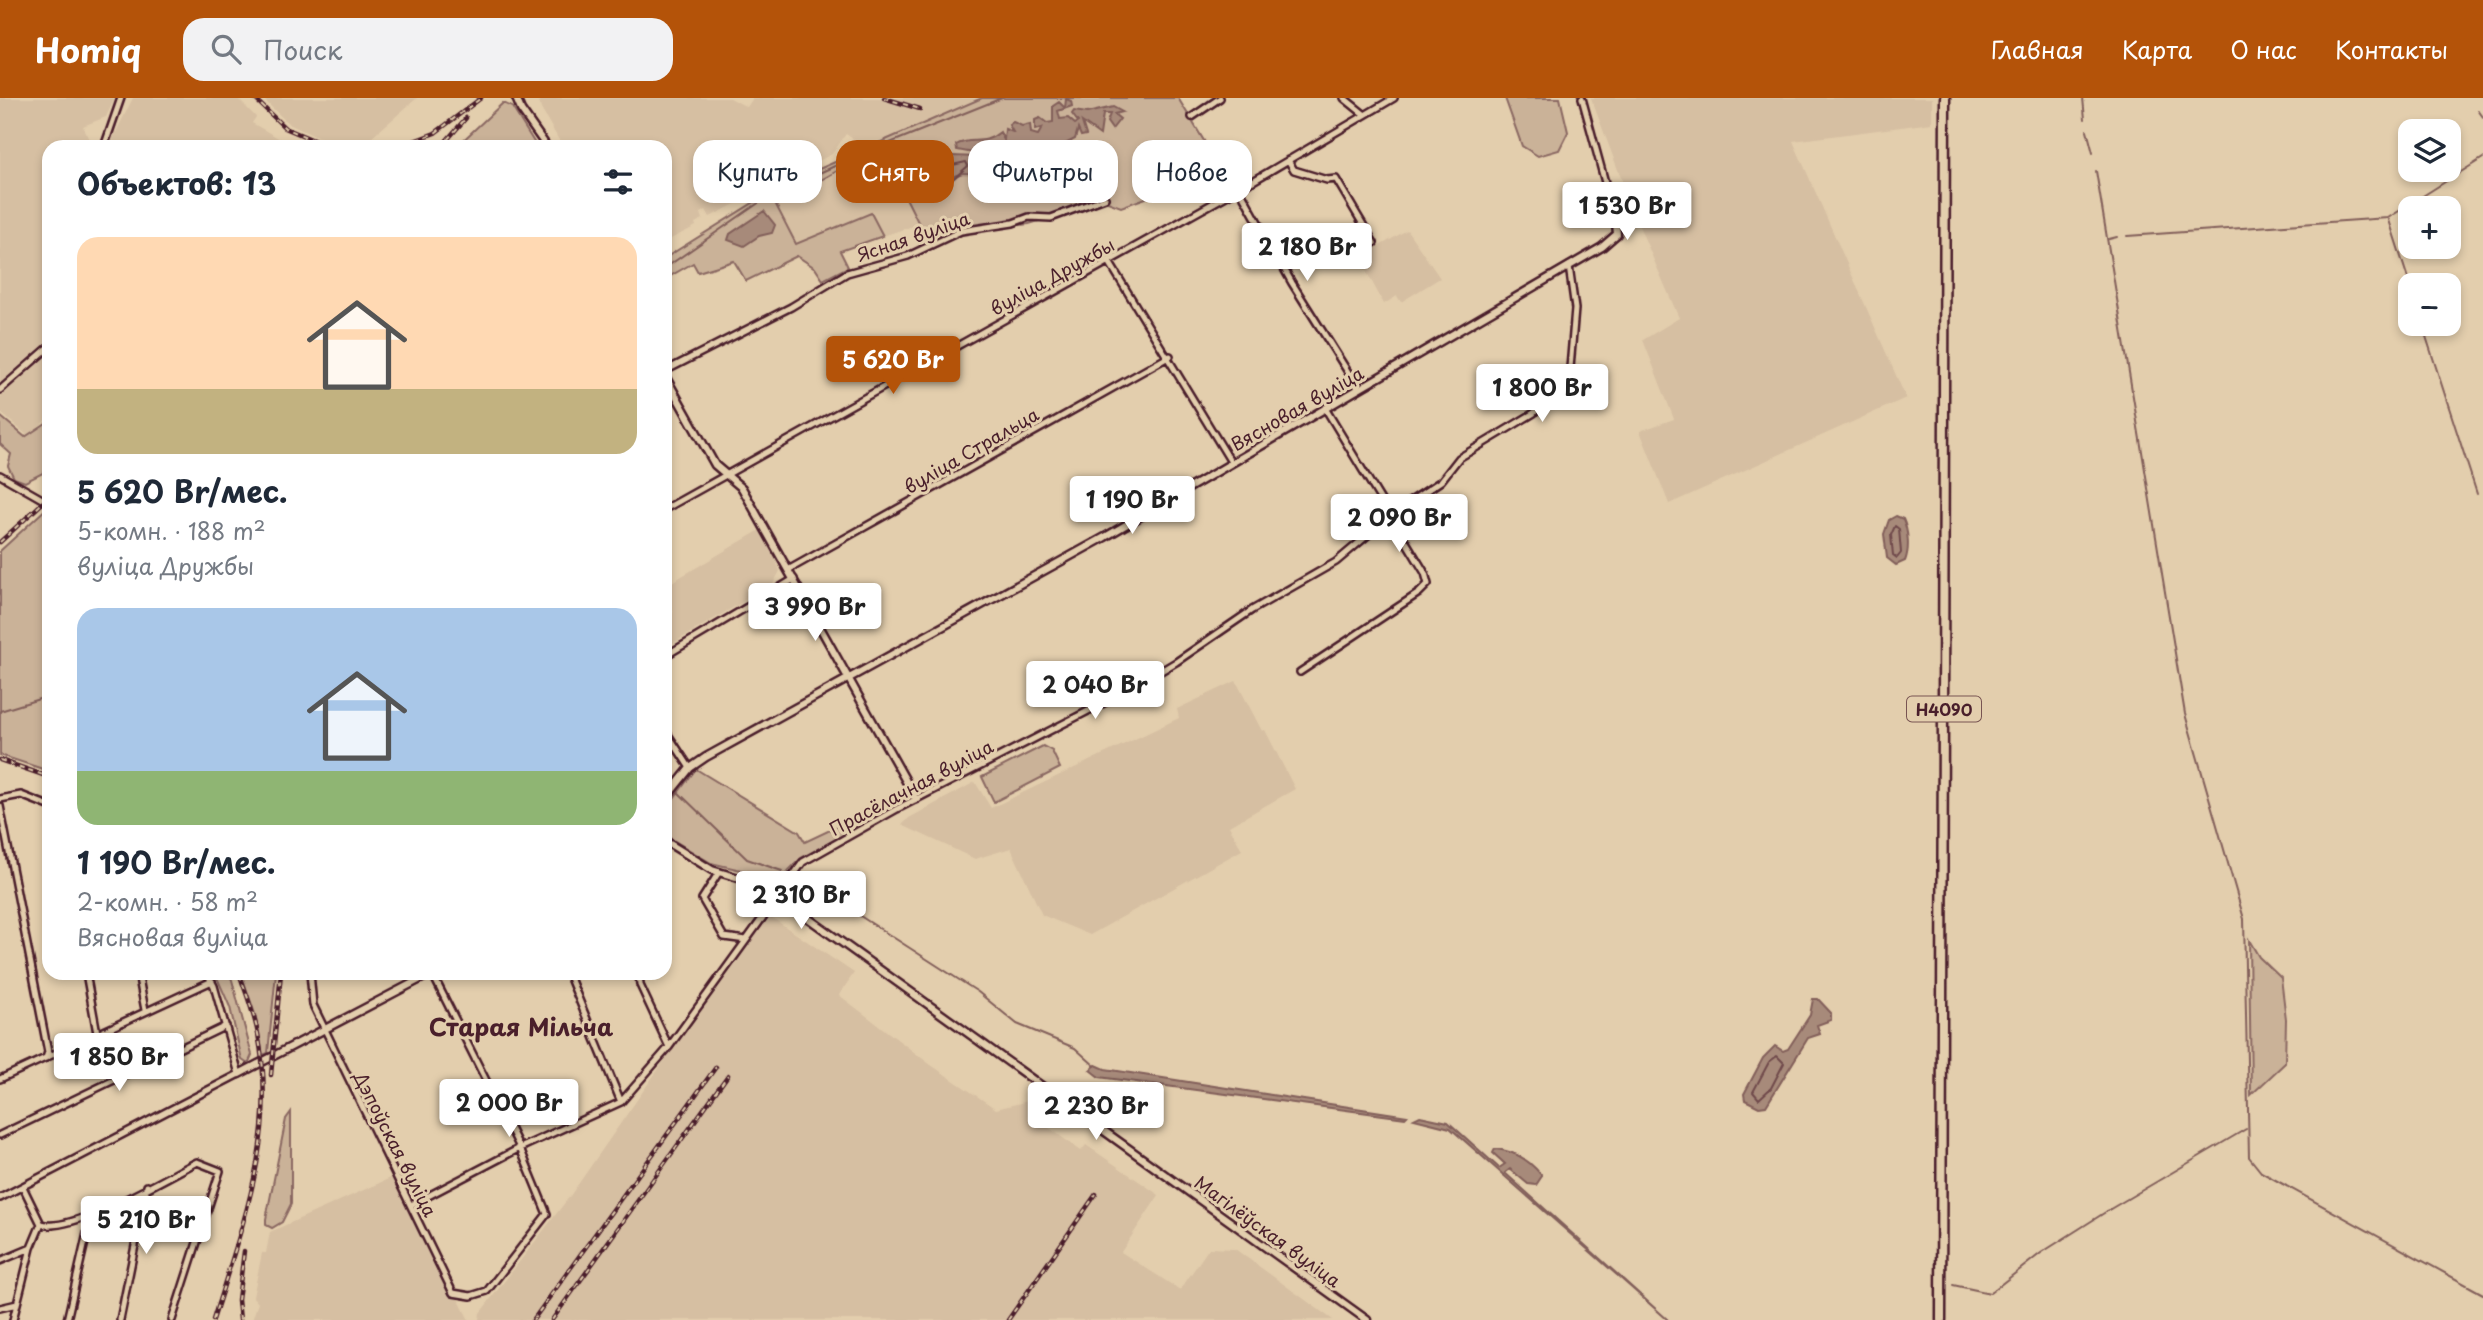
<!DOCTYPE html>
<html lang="ru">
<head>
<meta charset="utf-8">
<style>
	body { margin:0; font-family:"Playpen Sans",sans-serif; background:#f2f2f3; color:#1f2937; height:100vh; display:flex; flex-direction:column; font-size:26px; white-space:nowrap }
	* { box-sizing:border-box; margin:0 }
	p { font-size:23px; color:#747a83 }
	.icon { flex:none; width:38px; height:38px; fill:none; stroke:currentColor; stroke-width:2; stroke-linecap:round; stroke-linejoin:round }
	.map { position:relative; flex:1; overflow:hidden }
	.side { position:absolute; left:42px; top:42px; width:630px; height:840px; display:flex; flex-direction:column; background:#fff; border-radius:21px; box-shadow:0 4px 10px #0003 }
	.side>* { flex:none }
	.banner { position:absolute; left:693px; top:42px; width:665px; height:63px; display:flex; gap:14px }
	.fabs { position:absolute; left:2398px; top:21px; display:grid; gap:14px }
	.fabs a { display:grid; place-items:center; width:63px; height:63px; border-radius:14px; background:#fff; box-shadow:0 4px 10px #0003; font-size:35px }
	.price { position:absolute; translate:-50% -60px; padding:0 16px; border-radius:7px; background:#fff; color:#222; font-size:23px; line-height:46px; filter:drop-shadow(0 2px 4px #0008) }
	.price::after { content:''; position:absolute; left:50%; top:42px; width:21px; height:16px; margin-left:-10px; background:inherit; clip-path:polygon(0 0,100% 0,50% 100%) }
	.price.on { background:#b45309; color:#fff }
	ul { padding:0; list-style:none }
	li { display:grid; align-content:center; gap:14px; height:371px; padding:0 35px }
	li span { display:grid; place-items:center; height:217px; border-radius:21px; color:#555 }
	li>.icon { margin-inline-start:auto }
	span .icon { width:126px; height:126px; fill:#fffc; stroke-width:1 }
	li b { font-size:30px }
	h2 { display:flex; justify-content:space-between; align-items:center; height:84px; padding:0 35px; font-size:30px }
	.pill { padding:0 24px; border-radius:21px; background:#fff; box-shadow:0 4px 10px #0003; font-size:24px; line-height:63px }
	.pill.on { background:#b45309; color:#fff }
	header { display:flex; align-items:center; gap:42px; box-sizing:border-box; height:98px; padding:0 35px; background:#b45309; color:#fff }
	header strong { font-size:33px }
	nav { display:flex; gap:38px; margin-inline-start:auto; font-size:24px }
	.search { width:490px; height:63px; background:#f2f2f3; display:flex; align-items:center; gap:18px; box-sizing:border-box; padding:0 24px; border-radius:21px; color:#747a83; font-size:26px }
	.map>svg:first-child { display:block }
	.built { fill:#d6bfa2 }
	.green { fill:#cab298; stroke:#8a6862; stroke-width:2 }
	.water { fill:#a78a7a; stroke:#825f5a; stroke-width:2 }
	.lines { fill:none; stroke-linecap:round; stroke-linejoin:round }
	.shore { stroke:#6f4a4b; stroke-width:2 }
	.stream { stroke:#825f5a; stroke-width:2 }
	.minor-casing { stroke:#4a1f2b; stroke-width:10 }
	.tertiary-casing { stroke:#4a1f2b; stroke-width:11 }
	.primary-casing { stroke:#4a1f2b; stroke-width:13 }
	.minor { stroke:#e3cead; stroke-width:5 }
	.tertiary { stroke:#e3cead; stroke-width:6 }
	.primary { stroke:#e3cead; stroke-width:8 }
	.rail-casing { stroke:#4a1f2b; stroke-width:4.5 }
	.rail { stroke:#e3cead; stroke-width:2; stroke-dasharray:5; stroke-linecap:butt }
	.labels { text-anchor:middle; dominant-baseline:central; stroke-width:6; stroke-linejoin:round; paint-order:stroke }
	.shield { fill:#e3cead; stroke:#785452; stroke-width:2 }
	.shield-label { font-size:16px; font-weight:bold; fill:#4a1f2b }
	.street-label { font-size:18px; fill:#4a1f2b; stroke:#e3cead }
	.district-label { font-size:24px; font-weight:bold; fill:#4a1f2b; stroke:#e3cead }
</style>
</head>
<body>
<header>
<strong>Homiq</strong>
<div class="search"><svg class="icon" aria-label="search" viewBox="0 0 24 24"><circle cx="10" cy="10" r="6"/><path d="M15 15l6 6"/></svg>Поиск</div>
<nav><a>Главная</a><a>Карта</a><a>О нас</a><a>Контакты</a></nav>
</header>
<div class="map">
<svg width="2483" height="1222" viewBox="0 0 2483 1222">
	<rect width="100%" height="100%" fill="#e3cead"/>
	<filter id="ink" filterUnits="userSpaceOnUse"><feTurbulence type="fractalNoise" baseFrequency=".0143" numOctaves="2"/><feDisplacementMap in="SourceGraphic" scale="14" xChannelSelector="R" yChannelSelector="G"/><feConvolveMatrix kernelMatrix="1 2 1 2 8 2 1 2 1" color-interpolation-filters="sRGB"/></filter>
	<g filter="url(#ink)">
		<!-- built -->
		<path class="built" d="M0 0H115L106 19 83 28 92 49H49V242L0 285Z
			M133 0H237L256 19 252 25 294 49H116L110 46Z
			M262 0H417L363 47 325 43 289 26Z
			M538 0H730L747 9 753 0H982L866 50 846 36 832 56 710 119 706 112 701 115 703 121 695 125 696 128 665 144V49H563L541 11Z
			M1591 0H1932V25L1793 43 1906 300 1669 406 1640 333 1674 321 1643 242 1679 220 1639 128Z
			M839 72 873 76 903 94 919 126 883 138 871 116 796 146 776 104Z
			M1407 132 1440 180 1401 204 1397 198 1384 206 1359 160Z
			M49 255V319L28 338 0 314V299Z
			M762 431 780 473 773 486 665 550V519L673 514 665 488Z
			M1236 583 1262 633 1265 632 1295 691 1229 728 1242 752 1090 837 1042 817 1011 750 975 761 902 727 909 720 975 684 991 710 1179 620 1177 611Z
			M771 819 854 875 839 897 931 967 996 1011 1028 1003 1046 1015 1041 1024 1081 1053 1086 1047 1159 1097 1121 1154 1180 1192 1209 1150 1235 1151 1333 1222H479L480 1215 570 1098 735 861Z
			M395 1078 469 1222H252L258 1205 253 1199 262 1155H266L270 1134Z"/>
		<!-- green -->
		<path class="green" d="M982 0H1178L1212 56 1178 76 1160 95 1121 109 1105 103 1029 126 971 133 923 153 919 145V126L903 94 873 76 839 72 776 107 796 146 871 115 883 138 840 153 848 169 823 182 815 170 797 158 746 183 734 163 698 174 693 165 665 181V160L780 88Z
			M1505 0H1560L1568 34 1559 52 1538 58 1522 48Z
			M503 5 512 9 537 49H456Z
			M0 318 25 339 49 323V372L25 384 14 380 8 368 11 356 0 346Z
			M49 408V673L0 657V453Z
			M1043 648 1052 653 1060 670 994 704 982 679Z
			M696 671 799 734 805 744 898 700 905 692 907 699 900 706 801 760 789 772 784 783 776 786 758 776 711 765 665 737V712Z
			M2249 842 2259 859 2281 880 2286 921 2285 965 2251 997Z
			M215 875H229L232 882 252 957 248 966 242 962 230 909Z
			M241 875H276L268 955 263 957 255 916Z
			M291 1014V1106L282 1124 272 1130 266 1127V1121L286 1021Z"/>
		<!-- water -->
		<path class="water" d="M1066 1 1071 3 1072 8 1058 13 1060 21 1068 20 1075 26 1078 24 1072 16 1074 13 1087 15 1113 9 1122 14 1114 16 1120 21 1112 31 1107 24 1110 16H1103L1100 37 1082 24 1086 37 1081 38 1078 31 1075 41 1061 48 1063 56 1059 60 1053 52C1041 57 1014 55 1005 46L994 49 1001 51 1000 55 983 57 1013 59V64C1028 66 1046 59 1056 77L1047 78 1040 88 1013 84 1011 78 1018 74 1012 71V64L1001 77 963 75 921 89 888 80 893 74 932 67 953 58 977 59 979 56 957 52 956 47C972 38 982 49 1000 34L1004 42 1005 31 1013 34 1009 27 1013 24 1022 28 1030 26 1031 35 1038 37 1042 30 1035 32V22L1040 20 1047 25 1053 24V8L1059 4 1065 10Z
			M764 113 775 127 772 135 759 138 744 148 728 142 730 136Z
			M1896 418 1903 421C1908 432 1910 451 1905 463L1896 467 1887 460 1884 436 1889 422Z
			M1813 901H1818L1831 915V922L1817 927 1820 936 1808 940 1766 1008 1759 1009 1745 1002 1744 996 1763 960 1775 948 1783 953 1788 951 1810 917Z
			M1096 967 1105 971 1407 1018 1405 1020 1099 979 1090 972Z
			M1420 1018 1448 1024 1499 1070 1505 1066 1493 1055 1495 1051C1514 1053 1530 1062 1542 1078L1536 1087 1528 1086 1510 1071 1505 1075 1668 1222 1450 1030 1414 1021Z"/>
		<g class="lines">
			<!-- shore -->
			<path class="shore" d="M966 64 968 68 953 81 941 75 948 68Z
				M1895 428 1899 431 1901 455 1897 460 1893 457 1891 437Z
				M1777 958 1784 965 1771 990 1759 1001 1753 994 1769 964Z"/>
			<!-- stream -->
			<path class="stream" d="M2083 0 2085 21
				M2478 12 2483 19
				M2087 32 2093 55
				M865 55 1002 0
				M2096 73 2185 616 2244 821 2249 1059 2261 1074 2483 1196
				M2389 122 2410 187
				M2127 138 2388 120 2483 60
				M2109 141 2117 139
				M665 170 770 97 855 59
				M2422 226 2477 396
				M0 613 49 598
				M678 694 747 761 782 773
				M798 778 978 894 1017 926 1075 950 1095 968
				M1953 1187 1990 1195 2041 1155 2112 1110 2246 1031"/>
			<!-- minor casing -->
			<g class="minor-casing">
				<path id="minor" d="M1344 0 1365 17
					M1582 0 1616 125
					M1192 19 1220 0
					M104 49 121 0
					M1288 62 1294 72 1327 82 1336 81 1374 145
					M1239 90 1292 185 1358 290
					M1108 162 1231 364
					M665 273 791 209 847 175 908 158 961 133 1013 125 1029 119 1051 120 1105 100
					M0 292 49 249
					M0 377 49 405
					M665 411 1253 83 1394 0
					M788 472 1170 258
					M665 558 794 481
					M1300 574 1419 495 1428 486 1425 475 1325 310
					M665 632 690 670
					M0 701 21 697 49 708
					M0 708 48 954 46 960
					M719 774 702 801 724 839 746 842
					M86 875 97 935
					M138 875 145 912
					M310 875 313 907 453 1195 471 1198 487 1193 547 1116 520 1050 432 875
					M568 875 621 1004
					M639 875 640 887 669 949
					M0 981 212 883
					M0 1037 226 928
					M23 1089 41 1126
					M0 1100 239 976 214 888 207 875
					M411 1107 520 1050 621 1004 669 949 803 764 897 711 1131 591 1176 564 1252 512 1336 464 1400 410 1441 383 1459 360 1534 315 1570 270 1575 211 1569 168
					M0 1163 31 1150 41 1126C72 1136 165 1080 197 1064L220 1073 172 1222
					M0 1210 17 1206
					M13 1222 31 1150
					M67 1222 91 1118
					M120 1222 147 1088"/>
			</g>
			<!-- tertiary casing -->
			<g class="tertiary-casing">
				<path id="tertiary" d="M516 0 521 12 547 49
					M665 278 715 367 742 390 916 701
					M665 701 690 670 706 659 1105 439 1602 149 1617 136 1616 125
					M665 743 712 772 762 787 1367 1222
					M239 976 432 875"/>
			</g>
			<!-- primary casing -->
			<g class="primary-casing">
				<path id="primary" d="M1941 1222 1945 0"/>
			</g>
			<!-- minor -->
			<use href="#minor" class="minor"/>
			<!-- tertiary -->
			<use href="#tertiary" class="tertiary"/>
			<!-- primary -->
			<use href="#primary" class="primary"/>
			<!-- rail casing -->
			<g class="rail-casing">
				<path id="rail" d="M254 0 285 30 330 49
					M884 0 920 11
					M398 49 435 35 481 0
					M441 49 466 20
					M0 444 49 399
					M0 662 49 679
					M271 977 281 875
					M213 1222C242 1128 278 1036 258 936 254 915 246 895 239 875
					M240 1222 238 1202 244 1153
					M533 1222 716 969
					M552 1222 728 977
					M1008 1222 1096 1096"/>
			</g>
			<!-- rail -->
			<use href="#rail" class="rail"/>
		</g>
	</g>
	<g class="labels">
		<!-- shield labels -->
		<rect class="shield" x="1907" y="598.5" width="74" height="25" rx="5"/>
		<g class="shield-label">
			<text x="1944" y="611">Н4090</text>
		</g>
		<!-- street labels -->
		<g class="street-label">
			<text transform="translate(913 138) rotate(-19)">Ясная вуліца</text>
			<text transform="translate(1052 178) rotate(-29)">вуліца Дружбы</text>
			<text transform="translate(1297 310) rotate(-30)">Вясновая вуліца</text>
			<text transform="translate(971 352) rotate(-30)">вуліца Стральца</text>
			<text transform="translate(911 689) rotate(-28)">Прасёлачная вуліца</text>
			<text transform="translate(396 1046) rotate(63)">Дэпоўская вуліца</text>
			<text transform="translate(1268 1133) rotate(36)">Магілёўская вуліца</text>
		</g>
		<!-- district labels -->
		<g class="district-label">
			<text x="521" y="928">Старая Мільча</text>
		</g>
	</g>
</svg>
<div class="fabs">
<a><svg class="icon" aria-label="layers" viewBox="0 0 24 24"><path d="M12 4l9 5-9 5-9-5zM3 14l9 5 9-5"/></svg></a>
<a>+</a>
<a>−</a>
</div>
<b class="price" style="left:1627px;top:144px">1 530 Br</b>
<b class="price" style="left:1307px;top:185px">2 180 Br</b>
<b class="price on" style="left:893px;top:298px">5 620 Br</b>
<b class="price" style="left:1542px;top:326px">1 800 Br</b>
<b class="price" style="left:1132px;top:438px">1 190 Br</b>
<b class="price" style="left:1399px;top:456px">2 090 Br</b>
<b class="price" style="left:815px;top:545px">3 990 Br</b>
<b class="price" style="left:1095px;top:623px">2 040 Br</b>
<b class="price" style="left:801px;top:833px">2 310 Br</b>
<b class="price" style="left:119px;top:995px">1 850 Br</b>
<b class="price" style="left:509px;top:1041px">2 000 Br</b>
<b class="price" style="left:1096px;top:1044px">2 230 Br</b>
<b class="price" style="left:146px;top:1158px">5 210 Br</b>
<div class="banner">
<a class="pill">Купить</a>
<a class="pill on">Снять</a>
<a class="pill">Фильтры</a>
<a class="pill">Новое</a>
</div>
<section class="side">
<h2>Объектов: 13<svg class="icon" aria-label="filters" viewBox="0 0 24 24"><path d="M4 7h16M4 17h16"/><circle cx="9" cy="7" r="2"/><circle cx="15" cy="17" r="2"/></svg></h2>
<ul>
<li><span style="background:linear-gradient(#ffd9b3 70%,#c2b280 0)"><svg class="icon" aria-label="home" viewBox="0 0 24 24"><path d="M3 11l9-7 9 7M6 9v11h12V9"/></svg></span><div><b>5 620 Br/мес.</b><p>5-комн. · 188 m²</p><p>вуліца Дружбы</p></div></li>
<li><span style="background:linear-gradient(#a9c7e8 75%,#8fb573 0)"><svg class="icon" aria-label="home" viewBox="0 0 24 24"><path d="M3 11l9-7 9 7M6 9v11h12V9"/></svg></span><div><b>1 190 Br/мес.</b><p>2-комн. · 58 m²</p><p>Вясновая вуліца</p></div></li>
</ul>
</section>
</div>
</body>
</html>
